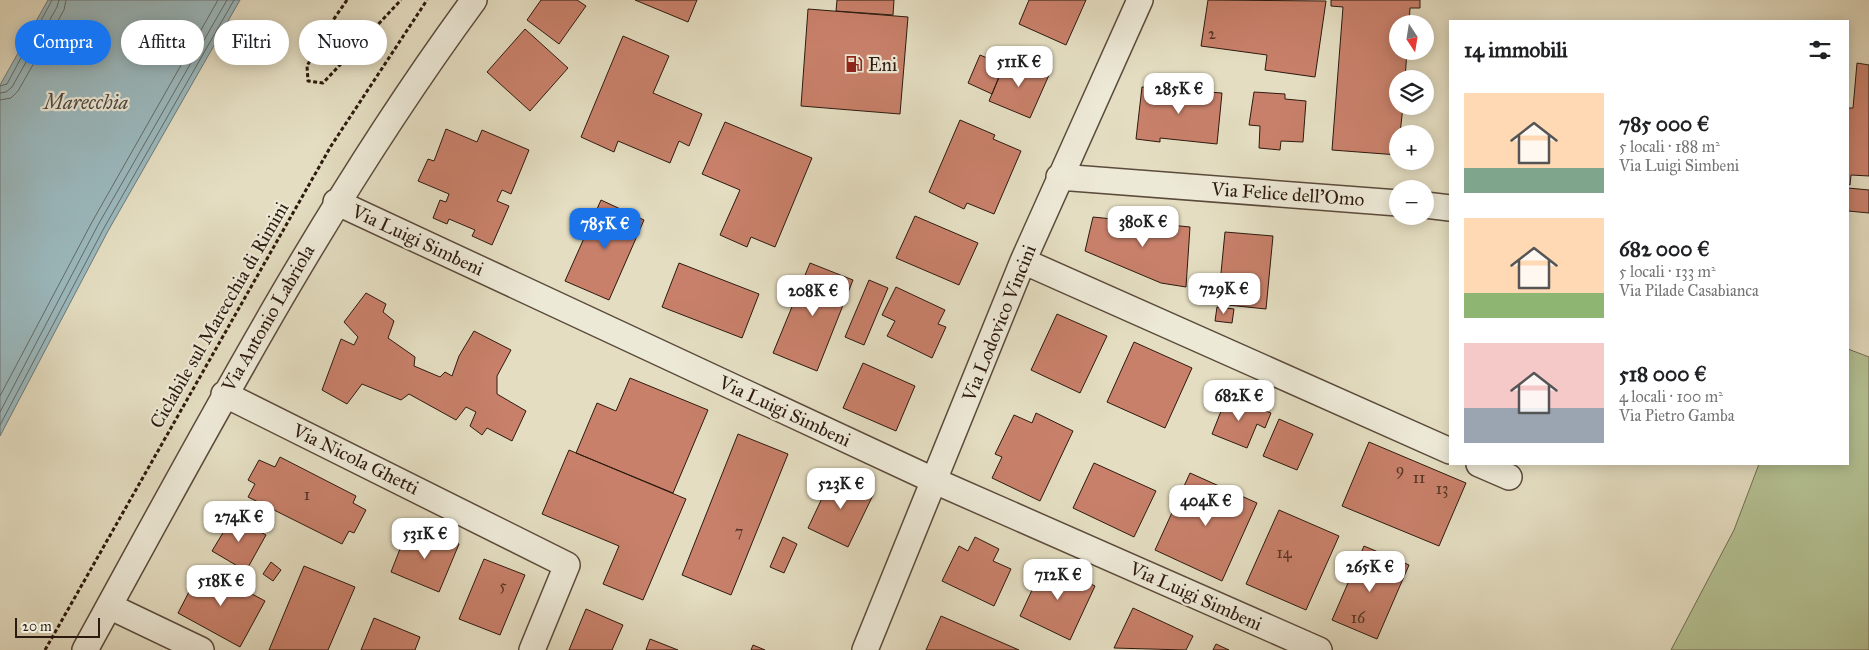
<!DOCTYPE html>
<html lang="it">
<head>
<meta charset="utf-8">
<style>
	body { margin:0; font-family:"IM FELL Great Primer",serif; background:#f2f2f2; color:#202124; height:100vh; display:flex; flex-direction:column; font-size:19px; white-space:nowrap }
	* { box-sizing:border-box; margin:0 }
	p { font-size:16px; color:#757577 }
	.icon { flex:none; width:28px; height:28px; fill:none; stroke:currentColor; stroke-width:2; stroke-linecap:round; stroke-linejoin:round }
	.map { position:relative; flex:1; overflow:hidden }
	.sheet { position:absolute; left:1449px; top:20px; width:400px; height:445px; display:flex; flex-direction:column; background:#fff; border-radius:0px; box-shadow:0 2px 12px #0003 }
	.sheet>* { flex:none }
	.guide { position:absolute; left:15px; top:20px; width:475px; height:45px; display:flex; gap:10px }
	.needle { width:32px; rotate:168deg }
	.controls { position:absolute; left:1389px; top:15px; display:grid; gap:10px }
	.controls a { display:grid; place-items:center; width:45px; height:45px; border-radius:50%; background:#fff; box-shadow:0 2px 12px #0003; font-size:25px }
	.scale { position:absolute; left:15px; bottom:12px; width:85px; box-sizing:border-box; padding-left:5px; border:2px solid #2d1a0e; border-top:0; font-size:14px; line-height:18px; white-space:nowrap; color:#2d1a0e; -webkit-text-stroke:4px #ede9d7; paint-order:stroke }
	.price { position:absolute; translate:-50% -42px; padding:0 11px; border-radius:10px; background:#fff; color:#222; font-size:16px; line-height:32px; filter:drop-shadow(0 1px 2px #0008) }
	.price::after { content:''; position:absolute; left:50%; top:30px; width:15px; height:11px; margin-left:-8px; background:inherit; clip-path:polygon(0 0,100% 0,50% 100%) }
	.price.active { background:#1a73e8; color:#fff }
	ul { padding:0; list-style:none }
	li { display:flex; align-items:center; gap:15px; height:125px; padding:0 15px }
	li span { display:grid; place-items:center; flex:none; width:140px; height:100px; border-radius:0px; color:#555 }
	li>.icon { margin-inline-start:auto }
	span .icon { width:60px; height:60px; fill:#fffc; stroke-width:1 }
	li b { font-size:21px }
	h2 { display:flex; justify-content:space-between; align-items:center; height:60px; padding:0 15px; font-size:21px }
	.chip { padding:0 18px; border-radius:22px; background:#fff; box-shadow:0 2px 12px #0003; font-size:18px; line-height:45px }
	.chip.active { background:#1a73e8; color:#fff }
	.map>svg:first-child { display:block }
	.green { fill:#b4c193; stroke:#706e50 }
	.water { fill:#9bb9be; stroke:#6f7978 }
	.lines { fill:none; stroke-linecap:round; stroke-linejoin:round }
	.shore { stroke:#646a66; stroke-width:1 }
	.building { fill:#c8806a; stroke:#2d1a0e }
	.minor-casing { stroke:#5b4b3b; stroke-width:28 }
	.path { stroke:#2d1a0e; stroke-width:3; stroke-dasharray:4 2.5; stroke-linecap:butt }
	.minor { stroke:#ede9d7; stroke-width:25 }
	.labels { text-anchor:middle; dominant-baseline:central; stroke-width:4.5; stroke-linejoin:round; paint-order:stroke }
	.number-label { font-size:16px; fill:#543425 }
	.poi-label { font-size:19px; fill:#2d1a0e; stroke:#ede9d7; text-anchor:start }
	.street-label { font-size:19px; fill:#2d1a0e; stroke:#ede9d7 }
	.water-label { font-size:20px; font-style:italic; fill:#4e4a43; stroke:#ede9d7 }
</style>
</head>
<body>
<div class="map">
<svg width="1869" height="650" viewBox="0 0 1869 650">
	<rect width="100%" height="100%" fill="#e4ddc1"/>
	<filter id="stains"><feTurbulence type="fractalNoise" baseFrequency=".004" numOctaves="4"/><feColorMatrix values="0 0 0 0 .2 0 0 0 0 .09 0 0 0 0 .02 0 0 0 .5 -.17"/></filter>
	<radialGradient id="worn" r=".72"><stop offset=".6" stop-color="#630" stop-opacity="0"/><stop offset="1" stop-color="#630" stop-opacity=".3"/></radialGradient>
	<!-- green -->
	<path class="green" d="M1848 349 1869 357V650H1671L1734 530 1759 464H1848Z"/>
	<!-- water -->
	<path class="water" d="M48 0H240L108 231 0 436V85Z"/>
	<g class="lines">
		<!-- shore -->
		<path class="shore" d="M0 86 7 84 52 0
			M0 93 6 92 12 87 57 7 59 0
			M0 100 11 98 18 91 64 10 66 0
			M0 396 92 222 218 0
			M0 412 98 225 227 0
			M0 425 104 228 234 0"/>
	</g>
	<!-- building -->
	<path class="building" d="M541 0H577L586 6 559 44 527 20Z
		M635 0H697L688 22Z
		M837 0H894L893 15 836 11Z
		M1029 0H1086L1066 45 1019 24Z
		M1208 0 1326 1 1315 77 1265 70 1267 55 1201 46Z
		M1331 0H1420V8H1410L1409 24H1398V51H1407L1405 79H1398V106H1403L1400 134H1398V155L1332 150 1343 7 1331 6Z
		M808 9 908 17 900 114 801 106Z
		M525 29 568 68 530 111 487 72Z
		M623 36 669 56 653 93 702 114 689 146 679 141 670 163 618 141 614 152 581 137Z
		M980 55 1004 65 992 94 968 83Z
		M1007 58 1049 75 1030 118 989 101Z
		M1857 63 1869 65V176L1851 175 1850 185 1848 184V108H1853Z
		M1142 87 1222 93 1217 144 1160 138V142L1136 139Z
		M1254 92 1285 94V99L1306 101 1303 142 1281 141 1280 150 1259 148 1260 126 1249 125Z
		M960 120 995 135 993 139 1021 151 994 214 967 203 964 209 929 192Z
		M725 122 812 158 775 247 751 237 747 247 720 235 740 190 702 174Z
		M446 129 477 142 482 130 529 150 511 194 502 190 497 201 509 206 492 245 472 236 475 230 449 219 447 224 433 218 440 200 446 202 449 194 418 181 428 159 434 161Z
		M1848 188 1869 190V213L1848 211Z
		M601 200 644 220 609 300 565 281Z
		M915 216 978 243 959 285 896 258Z
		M1093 217 1190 227 1186 287 1161 283 1085 251Z
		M1225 232 1273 236 1266 309 1218 304Z
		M679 263 759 294 742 338 662 307Z
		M810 263 853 280 817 371 773 353Z
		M869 280 888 288 864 345 845 337Z
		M896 287 945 310 938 324 946 327 932 358 887 336 895 321 882 315Z
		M366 293 386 304 383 312 394 321 388 338 415 357 414 366 440 377 445 372 452 376 459 356 474 331 511 350 497 376V394L526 411 512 441 487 428 482 435 470 426 476 412 466 407 456 420 409 394 401 400 362 384 347 404 322 390 341 339 354 345 358 337 344 322Z
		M1217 307 1234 309 1232 323 1215 321Z
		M1057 314 1107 336 1080 393 1031 370Z
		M1134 342 1192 368 1165 428 1107 402Z
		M863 363 915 386 896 431 843 408Z
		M630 378 708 410 673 493 576 453 597 403 616 411Z
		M1227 396 1271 413 1265 428 1257 424 1247 448 1212 434Z
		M1036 413 1073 431 1040 501 992 478 1002 457 995 454 1014 415 1032 423Z
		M1279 419 1313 434 1297 470 1263 456Z
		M738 434 788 454 731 595 682 575Z
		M1369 442 1466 483 1439 546 1342 506Z
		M569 450 686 499 643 600 603 584 619 546 542 514Z
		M280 457 356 496 353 503 366 510 354 533 349 531 342 544 248 497 255 484 248 480 259 460 275 467Z
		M1094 463 1156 491 1134 537 1073 508Z
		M834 473 874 493 848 547 808 528Z
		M1190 473 1257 503 1222 581 1155 550Z
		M1279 510 1339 536 1306 610 1246 584Z
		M233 516 266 535 246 571 212 551Z
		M407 531 432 542 435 534 459 544 439 592 391 572Z
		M783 537 797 544 784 573 770 567Z
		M975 537 999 549 993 561 1011 569 994 606 942 581 959 546 968 551Z
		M1364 546 1409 565 1377 639 1332 620Z
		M484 559 525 575 500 635 459 619Z
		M271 562 281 570 273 581 263 574Z
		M1045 562 1095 586 1070 640 1020 616Z
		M304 566 355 587 328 650H269Z
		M202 567 265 601 240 647 178 613Z
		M1133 608 1193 636 1186 650 1114 648Z
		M586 609 623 625 612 650H569Z
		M941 616 1019 650H926Z
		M374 618 420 637 415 650H361Z
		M650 639 678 650H646Z
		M1216 644 1229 650H1213Z
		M753 645 765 650H751Z"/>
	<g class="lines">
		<!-- minor casing -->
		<g class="minor-casing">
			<path id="minor" d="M1059 177 1398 203
				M336 202 935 481 1319 650
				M1425 205 1450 208
				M1023 261 1450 451
				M224 394 567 565 532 650
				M1479 464 1509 477
				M109 606 201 650
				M85 650C207 428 324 204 474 0
				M865 650 1023 261 1140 0"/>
		</g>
		<!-- path -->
		<path class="path" d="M347 0 329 26 307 66 308 81 323 83 401 0
			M45 650 331 146 427 0"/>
		<!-- minor -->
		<use href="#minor" class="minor"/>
	</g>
	<!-- icons -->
	<defs>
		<g id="fuel-bare" transform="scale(1.35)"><path d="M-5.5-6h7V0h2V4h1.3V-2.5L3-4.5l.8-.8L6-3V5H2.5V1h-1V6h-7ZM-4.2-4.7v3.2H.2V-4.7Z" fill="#8f2418" stroke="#ede9d7" stroke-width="2.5" paint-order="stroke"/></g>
	</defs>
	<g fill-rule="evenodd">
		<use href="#fuel-bare" x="854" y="64"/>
	</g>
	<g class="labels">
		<!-- number labels -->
		<g class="number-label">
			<text x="1212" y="33">2</text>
			<text x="1400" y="469">9</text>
			<text x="1419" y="477">11</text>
			<text x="1442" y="488">13</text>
			<text x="307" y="494">1</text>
			<text x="739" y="531">7</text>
			<text x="1284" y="552">14</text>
			<text x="503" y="585">5</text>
			<text x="1358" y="617">16</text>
		</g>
		<!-- poi labels -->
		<g class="poi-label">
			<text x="868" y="64">Eni</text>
		</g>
		<!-- street labels -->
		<g class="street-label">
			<text transform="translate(1288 194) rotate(4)">Via Felice dell'Omo</text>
			<text transform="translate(418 240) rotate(25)">Via Luigi Simbeni</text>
			<text transform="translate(219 315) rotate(-60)">Ciclabile sul Marecchia di Rimini</text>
			<text transform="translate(268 318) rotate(-60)">Via Antonio Labriola</text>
			<text transform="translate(999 323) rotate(-68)">Via Lodovico Vincini</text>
			<text transform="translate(785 411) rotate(25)">Via Luigi Simbeni</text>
			<text transform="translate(356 459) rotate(26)">Via Nicola Ghetti</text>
			<text transform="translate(1196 596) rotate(24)">Via Luigi Simbeni</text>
		</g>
		<!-- water labels -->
		<g class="water-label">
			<text x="86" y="102">Marecchia</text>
		</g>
	</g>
	<rect width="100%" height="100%" filter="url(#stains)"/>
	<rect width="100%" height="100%" fill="url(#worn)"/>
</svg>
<div class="controls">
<a><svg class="needle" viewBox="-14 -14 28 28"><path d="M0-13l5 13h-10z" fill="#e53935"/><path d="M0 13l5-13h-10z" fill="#757577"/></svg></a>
<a><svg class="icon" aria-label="layers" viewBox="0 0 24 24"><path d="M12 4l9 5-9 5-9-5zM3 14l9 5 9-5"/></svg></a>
<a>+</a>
<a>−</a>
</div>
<div class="scale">20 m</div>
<b class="price" style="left:1019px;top:88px">511K €</b>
<b class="price" style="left:1179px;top:115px">285K €</b>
<b class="price" style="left:1143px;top:248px">380K €</b>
<b class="price active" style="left:605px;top:250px">785K €</b>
<b class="price" style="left:1224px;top:315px">729K €</b>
<b class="price" style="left:813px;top:317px">208K €</b>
<b class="price" style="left:1239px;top:422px">682K €</b>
<b class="price" style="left:841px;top:510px">523K €</b>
<b class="price" style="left:1206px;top:527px">404K €</b>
<b class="price" style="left:239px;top:543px">274K €</b>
<b class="price" style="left:425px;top:560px">531K €</b>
<b class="price" style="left:1370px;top:593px">265K €</b>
<b class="price" style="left:1058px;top:601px">712K €</b>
<b class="price" style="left:221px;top:607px">518K €</b>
<div class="guide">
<a class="chip active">Compra</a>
<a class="chip">Affitta</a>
<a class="chip">Filtri</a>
<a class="chip">Nuovo</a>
</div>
<section class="sheet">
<h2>14 immobili<svg class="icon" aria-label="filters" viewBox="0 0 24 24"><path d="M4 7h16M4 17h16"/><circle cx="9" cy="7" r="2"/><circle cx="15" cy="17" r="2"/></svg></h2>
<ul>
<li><span style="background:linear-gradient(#ffd9b3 75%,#7fa58c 0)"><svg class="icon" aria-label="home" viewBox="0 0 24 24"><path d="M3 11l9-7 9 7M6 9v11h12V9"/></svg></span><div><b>785 000 €</b><p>5 locali · 188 m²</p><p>Via Luigi Simbeni</p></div></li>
<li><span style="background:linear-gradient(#ffd9b3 75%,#8fb573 0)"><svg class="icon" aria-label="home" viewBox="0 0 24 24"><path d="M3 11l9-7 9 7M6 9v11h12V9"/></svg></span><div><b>682 000 €</b><p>5 locali · 133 m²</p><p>Via Pilade Casabianca</p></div></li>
<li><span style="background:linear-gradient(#f6c9c9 65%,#9aa5b1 0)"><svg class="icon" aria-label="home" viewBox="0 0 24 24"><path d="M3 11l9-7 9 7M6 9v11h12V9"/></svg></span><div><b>518 000 €</b><p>4 locali · 100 m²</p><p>Via Pietro Gamba</p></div></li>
</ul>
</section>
</div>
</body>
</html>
